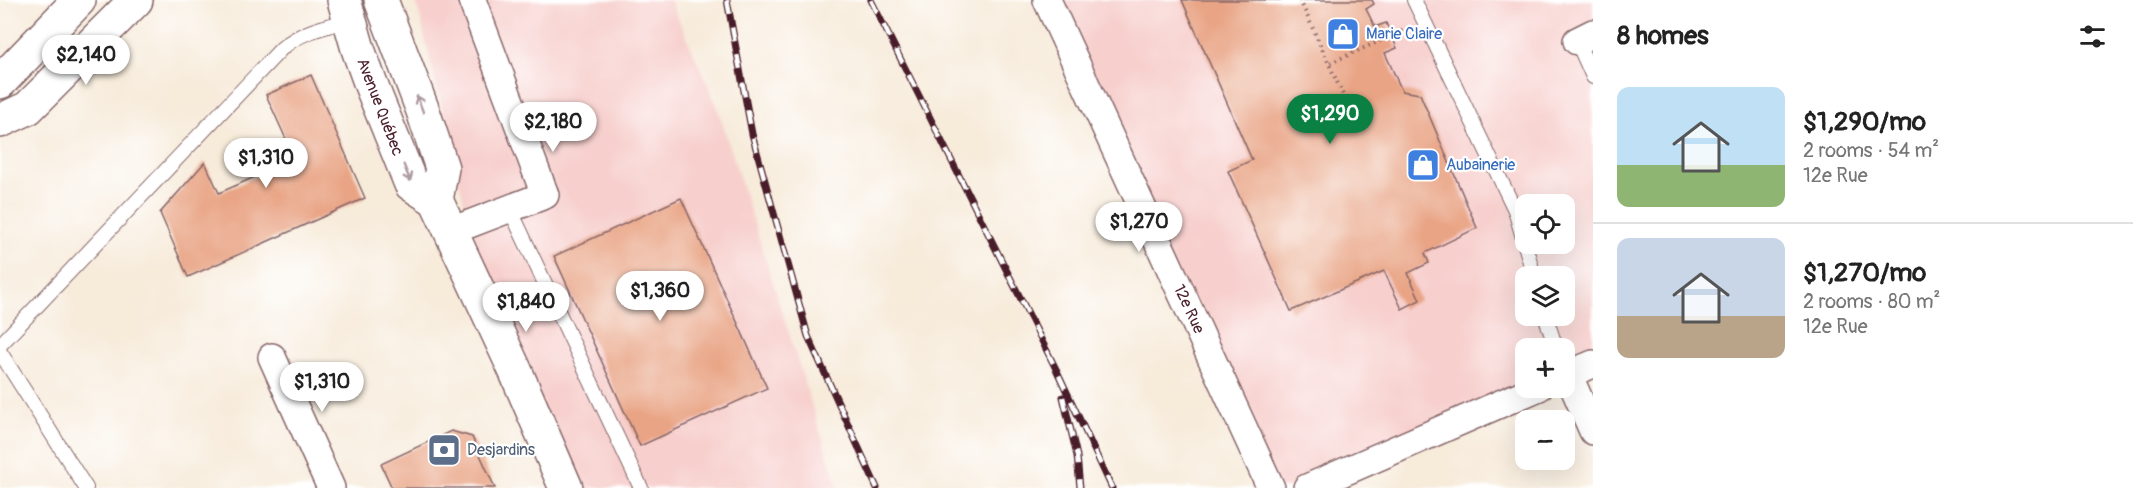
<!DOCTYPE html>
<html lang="en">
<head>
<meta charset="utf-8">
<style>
	body { margin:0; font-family:Pangolin,sans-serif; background:#f6f6f6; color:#222; height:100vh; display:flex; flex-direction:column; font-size:22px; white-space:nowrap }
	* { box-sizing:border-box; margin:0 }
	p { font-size:20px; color:#767676 }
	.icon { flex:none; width:33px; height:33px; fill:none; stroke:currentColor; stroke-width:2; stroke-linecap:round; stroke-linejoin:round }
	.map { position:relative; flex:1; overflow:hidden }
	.sheet { display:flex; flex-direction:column; background:#fff; width:540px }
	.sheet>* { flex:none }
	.controls { position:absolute; left:1515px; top:194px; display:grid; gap:12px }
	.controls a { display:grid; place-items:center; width:60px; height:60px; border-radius:12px; background:#fff; box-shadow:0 6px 24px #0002; font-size:30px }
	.price { position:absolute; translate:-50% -51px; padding:0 14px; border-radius:21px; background:#fff; color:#222; font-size:20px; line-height:39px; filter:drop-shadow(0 2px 3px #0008) }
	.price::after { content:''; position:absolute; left:50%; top:36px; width:18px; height:14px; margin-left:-9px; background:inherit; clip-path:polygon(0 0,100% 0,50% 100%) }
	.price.active { background:#0b8043; color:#fff }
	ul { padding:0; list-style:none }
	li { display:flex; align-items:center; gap:18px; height:150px; padding:0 24px }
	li+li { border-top:2px solid #e0e0e0 }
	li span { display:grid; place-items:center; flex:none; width:168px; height:120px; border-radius:12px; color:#555 }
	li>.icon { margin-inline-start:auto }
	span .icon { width:72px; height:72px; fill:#fffc; stroke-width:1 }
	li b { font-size:26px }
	h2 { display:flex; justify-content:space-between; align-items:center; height:72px; padding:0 24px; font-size:26px }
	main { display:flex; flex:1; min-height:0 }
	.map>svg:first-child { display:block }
	.built { fill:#f7d0ce; fill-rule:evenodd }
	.building { fill:#e9a485 }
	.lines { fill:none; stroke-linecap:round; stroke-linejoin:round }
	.lane-casing { stroke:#876668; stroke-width:16 }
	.street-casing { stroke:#876668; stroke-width:30 }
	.secondary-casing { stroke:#876668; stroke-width:36 }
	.path { stroke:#876668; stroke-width:4; stroke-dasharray:1.5 4.5; stroke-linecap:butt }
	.lane { stroke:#fff; stroke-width:14 }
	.street { stroke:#fff; stroke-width:27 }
	.secondary { stroke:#fff; stroke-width:33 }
	.rail-casing { stroke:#4a1f2b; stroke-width:7 }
	.rail { stroke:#fff; stroke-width:4.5; stroke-dasharray:14; stroke-linecap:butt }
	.oneway { stroke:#ae9aa0 }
	.labels { text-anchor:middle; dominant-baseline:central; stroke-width:4.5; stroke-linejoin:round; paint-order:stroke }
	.shop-label { font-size:16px; fill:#366cbe; stroke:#fff; text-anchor:start }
	.street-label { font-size:16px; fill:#4a1f2b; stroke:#fff }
	.service-label { font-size:16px; fill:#4e5e75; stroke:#fff; text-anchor:start }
</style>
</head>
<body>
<main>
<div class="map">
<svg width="1593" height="488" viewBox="0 0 1593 488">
	<rect width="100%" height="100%" fill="#fff"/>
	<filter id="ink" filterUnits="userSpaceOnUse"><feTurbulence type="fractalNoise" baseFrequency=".0167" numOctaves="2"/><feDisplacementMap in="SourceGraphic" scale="12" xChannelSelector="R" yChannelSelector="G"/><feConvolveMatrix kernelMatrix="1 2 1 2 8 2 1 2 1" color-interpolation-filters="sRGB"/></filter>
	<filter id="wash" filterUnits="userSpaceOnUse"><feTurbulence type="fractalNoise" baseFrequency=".008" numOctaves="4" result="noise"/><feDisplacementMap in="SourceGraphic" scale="24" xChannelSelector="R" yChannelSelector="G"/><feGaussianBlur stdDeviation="1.35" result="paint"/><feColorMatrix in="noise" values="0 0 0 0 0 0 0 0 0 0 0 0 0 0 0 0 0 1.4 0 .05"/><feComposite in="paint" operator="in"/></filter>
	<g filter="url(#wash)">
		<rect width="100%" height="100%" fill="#f7ebda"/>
		<!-- built -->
		<path class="built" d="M416 0H670L716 103 838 488H576L475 249Z
			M1047 0H1593V33L1577 41 1593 77V364L1565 376 1564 348H1526V387L1307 488H1271ZM1526 204H1564V243H1526ZM1526 276H1564V315H1526Z"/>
		<g id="blocks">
			<!-- building -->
			<path class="building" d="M1182 0H1372L1374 4 1366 9 1375 27 1386 23 1397 48 1385 53 1402 91 1420 94 1477 228 1425 253 1429 263 1408 273 1420 300 1402 309 1384 271 1291 311 1228 171 1252 160Z
				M311 75 365 198 188 277 160 213 205 162 219 193 295 159 266 95Z
				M681 198 767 388 640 446 554 256Z
				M451 431 472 437 495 488H392L381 464Z"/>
		</g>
	</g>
	<g filter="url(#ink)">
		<use href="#blocks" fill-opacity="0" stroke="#876668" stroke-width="1.5"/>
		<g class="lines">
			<!-- lane casing -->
			<g class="lane-casing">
				<path id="lane" d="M1414 0 1515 210 1534 276
					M1577 41 1593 77
					M510 209 641 488
					M1545 315 1556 348
					M0 345 282 48C302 31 325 27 350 20
					M0 352 86 488"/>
			</g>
			<!-- street casing -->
			<g class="street-casing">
				<path id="street" d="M1047 0 1271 488
					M1577 41 1593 33
					M451 231 545 195 472 0
					M272 357 331 488
					M1568 374 1593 431
					M1564 376 1593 364
					M1307 488 1539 387"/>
			</g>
			<!-- secondary casing -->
			<g class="secondary-casing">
				<path id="secondary" d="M344 0 358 49 371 85 411 184 436 200 515 370 566 488
					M381 0 423 111 442 168 436 200
					M0 82 79 0
					M0 121 28 108 136 0"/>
			</g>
			<!-- path -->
			<path class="path" d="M1300 0 1353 117
				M1330 63 1409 28"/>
			<!-- lane -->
			<use href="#lane" class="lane"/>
			<!-- street -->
			<use href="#street" class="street"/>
			<!-- secondary -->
			<use href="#secondary" class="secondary"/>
			<!-- rail casing -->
			<g class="rail-casing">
				<path id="rail" d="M727 0 752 134 808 336 877 488
					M871 0 1057 371 1112 488
					M1063 397 1077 456 1080 488"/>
			</g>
			<!-- rail -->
			<use href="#rail" class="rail"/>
		</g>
		<!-- one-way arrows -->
		<defs><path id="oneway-shaft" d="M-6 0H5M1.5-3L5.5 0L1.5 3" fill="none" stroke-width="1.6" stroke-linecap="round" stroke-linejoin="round" transform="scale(1.5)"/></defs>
		<g class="oneway">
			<use href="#oneway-shaft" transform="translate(420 104) rotate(-111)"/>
			<use href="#oneway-shaft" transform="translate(407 173) rotate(68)"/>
		</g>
	</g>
	<!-- icons -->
	<defs>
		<g id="shop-square" transform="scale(1.725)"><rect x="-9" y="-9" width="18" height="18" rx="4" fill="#3f7fe0" stroke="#fff"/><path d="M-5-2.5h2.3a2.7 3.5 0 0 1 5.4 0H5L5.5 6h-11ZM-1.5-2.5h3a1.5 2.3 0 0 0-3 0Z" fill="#fff"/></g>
		<g id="bank-square" transform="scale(1.725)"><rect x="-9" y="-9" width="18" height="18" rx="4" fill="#5c6f8a" stroke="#fff"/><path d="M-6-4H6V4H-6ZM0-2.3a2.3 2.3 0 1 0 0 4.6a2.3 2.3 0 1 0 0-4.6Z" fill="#fff"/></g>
	</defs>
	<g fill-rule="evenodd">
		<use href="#shop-square" x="1343" y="34"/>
		<use href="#shop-square" x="1423" y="165"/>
		<use href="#bank-square" x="444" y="450"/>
	</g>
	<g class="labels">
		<!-- shop labels -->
		<g class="shop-label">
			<text x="1366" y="34">Marie Claire</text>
			<text x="1446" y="165">Aubainerie</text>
		</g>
		<!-- street labels -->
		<g class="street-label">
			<text transform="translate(380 107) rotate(69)">Avenue Québec</text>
			<text transform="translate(1189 309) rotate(65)">12e Rue</text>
		</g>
		<!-- service labels -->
		<g class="service-label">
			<text x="467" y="450">Desjardins</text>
		</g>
	</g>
</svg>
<div class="controls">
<a><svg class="icon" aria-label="locate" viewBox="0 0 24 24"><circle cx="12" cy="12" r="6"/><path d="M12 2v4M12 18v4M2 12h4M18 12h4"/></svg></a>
<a><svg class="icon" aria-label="layers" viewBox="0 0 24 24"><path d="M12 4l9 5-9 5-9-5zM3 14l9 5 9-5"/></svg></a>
<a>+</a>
<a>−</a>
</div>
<b class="price" style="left:86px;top:86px">$2,140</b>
<b class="price active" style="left:1330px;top:145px">$1,290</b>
<b class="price" style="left:553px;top:153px">$2,180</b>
<b class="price" style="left:266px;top:189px">$1,310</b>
<b class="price" style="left:1139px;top:253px">$1,270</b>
<b class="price" style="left:660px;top:322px">$1,360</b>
<b class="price" style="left:526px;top:333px">$1,840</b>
<b class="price" style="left:322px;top:413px">$1,310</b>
</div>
<section class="sheet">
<h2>8 homes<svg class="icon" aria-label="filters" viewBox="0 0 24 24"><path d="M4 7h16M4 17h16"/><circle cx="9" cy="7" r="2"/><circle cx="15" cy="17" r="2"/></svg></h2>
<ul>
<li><span style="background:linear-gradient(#bfe0f5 65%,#8fb573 0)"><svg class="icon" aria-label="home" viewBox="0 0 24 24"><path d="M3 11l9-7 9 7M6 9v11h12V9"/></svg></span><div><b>$1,290/mo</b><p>2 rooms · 54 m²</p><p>12e Rue</p></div></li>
<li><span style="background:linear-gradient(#c9d6e8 65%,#b9a48a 0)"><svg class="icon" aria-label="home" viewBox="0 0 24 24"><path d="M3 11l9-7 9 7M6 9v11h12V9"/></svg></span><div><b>$1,270/mo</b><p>2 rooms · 80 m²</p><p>12e Rue</p></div></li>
</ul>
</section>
</main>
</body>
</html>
